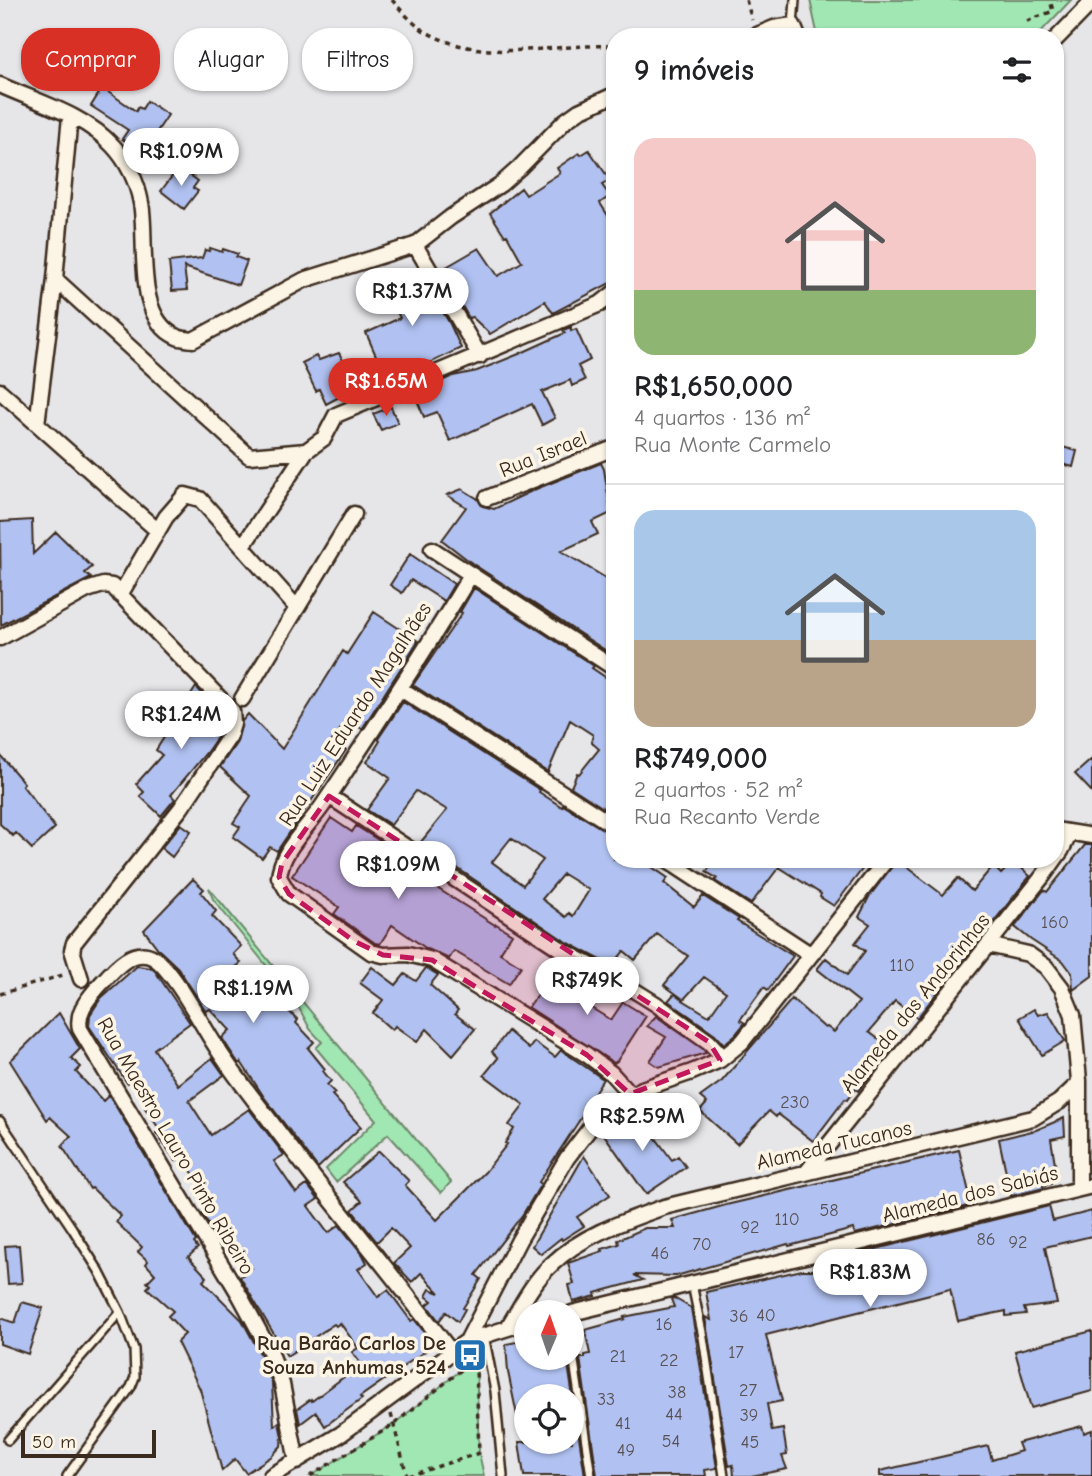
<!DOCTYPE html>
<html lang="pt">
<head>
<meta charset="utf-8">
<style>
	body { margin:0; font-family:"Comic Neue",sans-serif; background:#f6f6f6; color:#202124; height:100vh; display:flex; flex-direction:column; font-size:26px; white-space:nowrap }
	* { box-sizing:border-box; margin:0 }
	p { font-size:23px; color:#757577 }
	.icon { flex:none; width:38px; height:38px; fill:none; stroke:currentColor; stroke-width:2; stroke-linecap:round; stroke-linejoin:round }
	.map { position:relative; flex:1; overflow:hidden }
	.sheet { position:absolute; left:606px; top:28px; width:458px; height:840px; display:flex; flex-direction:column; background:#fff; border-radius:28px; box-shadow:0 2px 5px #0004 }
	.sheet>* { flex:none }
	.hud { position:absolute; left:21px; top:28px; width:480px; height:63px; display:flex; gap:14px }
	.needle { width:46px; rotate:2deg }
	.tools { position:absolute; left:514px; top:1300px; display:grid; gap:14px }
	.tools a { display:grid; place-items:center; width:70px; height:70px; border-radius:50%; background:#fff; box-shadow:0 2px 5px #0004; font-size:35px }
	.scale { position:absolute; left:21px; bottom:18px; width:135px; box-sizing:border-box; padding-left:7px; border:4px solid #3b2a1e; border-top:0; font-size:19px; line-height:24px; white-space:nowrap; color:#3b2a1e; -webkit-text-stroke:5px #fcf5e5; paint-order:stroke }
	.price { position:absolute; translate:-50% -60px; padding:0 16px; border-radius:24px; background:#fff; color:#222; font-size:23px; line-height:46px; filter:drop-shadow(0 2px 4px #0008) }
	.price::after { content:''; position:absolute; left:50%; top:42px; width:21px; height:16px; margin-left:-10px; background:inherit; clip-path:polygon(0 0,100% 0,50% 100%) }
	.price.active { background:#d93025; color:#fff }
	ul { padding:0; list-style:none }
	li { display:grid; align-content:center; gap:14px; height:371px; padding:0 28px }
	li+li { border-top:2px solid #e0e0e0 }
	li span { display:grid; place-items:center; height:217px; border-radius:21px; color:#555 }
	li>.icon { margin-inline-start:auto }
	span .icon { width:126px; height:126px; fill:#fffc; stroke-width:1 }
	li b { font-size:30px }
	h2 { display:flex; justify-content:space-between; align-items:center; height:84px; padding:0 28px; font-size:30px }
	.chip { padding:0 24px; border-radius:28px; background:#fff; box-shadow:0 2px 5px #0004; font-size:24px; line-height:63px }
	.chip.active { background:#d93025; color:#fff }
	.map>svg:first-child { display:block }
	.green { fill:#a1e7b4; stroke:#6e8869; stroke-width:2 }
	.building { fill:#b1c2f2; stroke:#3b2a1e; stroke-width:2; fill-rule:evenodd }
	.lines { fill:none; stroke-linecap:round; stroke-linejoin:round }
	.service-casing { stroke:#3b2a1e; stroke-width:12 }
	.minor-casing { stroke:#3b2a1e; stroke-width:19 }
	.path { stroke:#3b2a1e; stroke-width:3.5; stroke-dasharray:5 5; stroke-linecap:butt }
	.service { stroke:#fcf5e5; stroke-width:7 }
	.minor { stroke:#fcf5e5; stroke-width:14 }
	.marked { fill:#c2185b; fill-opacity:0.2; stroke:#c2185b; stroke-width:5; stroke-dasharray:14 9; stroke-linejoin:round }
	.labels { text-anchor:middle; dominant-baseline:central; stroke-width:7; stroke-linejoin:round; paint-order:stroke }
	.number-label { font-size:18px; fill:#585053 }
	.street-label { font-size:21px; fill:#3b2a1e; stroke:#fcf5e5 }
	.poi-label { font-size:21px; font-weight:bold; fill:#3b2a1e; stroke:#fcf5e5; text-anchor:end }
</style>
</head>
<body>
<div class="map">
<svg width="1092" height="1476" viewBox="0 0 1092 1476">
	<rect width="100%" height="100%" fill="#e6e6e9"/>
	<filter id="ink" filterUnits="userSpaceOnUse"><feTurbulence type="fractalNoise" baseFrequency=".0143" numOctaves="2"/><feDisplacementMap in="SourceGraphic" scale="14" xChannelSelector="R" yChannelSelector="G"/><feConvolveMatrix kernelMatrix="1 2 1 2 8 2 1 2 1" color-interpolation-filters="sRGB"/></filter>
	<g filter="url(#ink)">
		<!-- green -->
		<path class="green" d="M810 0H1071L1036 37H818Z
			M209 888 451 1182 441 1193 388 1134 336 1182 326 1169 376 1120 316 1048 322 1042 310 1029 297 1004 213 899Z
			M476 1358 479 1453 484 1476H311L395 1423Z"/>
		<!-- building -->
		<path class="building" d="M95 31 103 66 52 74 55 66 33 70 29 47 50 42 49 39Z
			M106 82 108 92 136 111 138 107 142 109 147 101 168 115 154 136 174 150 164 165 122 139 128 130 91 106Z
			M589 150 610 180 602 185 610 196 600 203 614 225V281L553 313 545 301 490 334 472 317 469 318 441 270 479 248 498 276 522 262 507 235 505 236 490 213 521 188 526 195 560 173 557 168 579 153 581 155Z
			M179 167 198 181 193 188 198 191 184 209 161 191Z
			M210 248 222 252 223 249 238 254 236 257 247 261 238 285 184 267 187 290 172 291 169 262 202 258 205 250 209 251Z
			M415 270 421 281 424 280 450 324 461 348 388 383 366 333 400 318 379 275Z
			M571 327V331L576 329 590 360 578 366 585 380 572 386 570 380 542 392 555 418 542 425 532 404 450 441 437 412 424 417 414 393 453 376 477 371 519 354 565 333 563 330Z
			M339 353 358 387 326 404 319 389 316 391 302 363 316 356 319 360Z
			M391 407 398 423 381 430 373 414Z
			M1055 445 1077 451 1073 467 1055 462Z
			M601 463 604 469 611 513 592 522 598 534 561 551 614 583V645L608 652 473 564 442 540 466 507 447 495 462 489 478 499 482 506 494 509 536 489Z
			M32 520 33 554 56 532 92 567 85 573 91 578 1 625 0 522Z
			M410 554 454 584 444 601 411 580 402 593 390 585Z
			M474 588 594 666 592 668 614 683V815L571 787 577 773 579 774 599 749 591 742 593 735 570 720 548 772 413 685 462 613 460 612Z
			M374 612 418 641 362 729 348 719 332 741 346 750 277 851 270 847 262 858 233 837 240 827 233 823 251 796 220 767 237 742 242 721 248 714 282 749 343 651 347 654Z
			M196 687 223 715V723L220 733 206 753 171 795 175 799 161 816 140 796 144 792 136 784 162 755 156 750Z
			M403 702 540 790 539 792 562 807 563 805 614 836V859H640L668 878 664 883 694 907 703 896 739 919 737 921 793 956 768 990 764 987 740 1020 745 1023 735 1035 724 1044 715 1034 668 1001 674 994 683 999 664 985 688 956 657 934 635 960 624 951 612 966 565 941 420 843 447 810 416 791 391 825 367 810 390 778 367 762 380 741 378 739ZM511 838 543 860 523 885 492 862ZM563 874 589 890 573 916 569 913 566 917 542 899ZM704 977 726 992 709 1016 683 1000Z
			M0 755 24 783 22 785 55 828 32 849 16 833 13 836 0 824Z
			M1092 759V792L1075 774Z
			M331 818 352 832 356 826 380 841 375 848 388 857 495 925 496 924 512 934 500 953 521 966 509 984 454 951 449 959 427 949 392 925 380 944 375 943 334 914 339 907 292 876Z
			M181 824 191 831 172 857 161 848Z
			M1085 845H1092V976L1073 990 1072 973 1063 961 1031 940 1015 927 1044 890 1047 892Z
			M716 859H870L834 906 820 897 821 894 779 867 751 904 715 881 717 878 706 872Z
			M897 860 943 895 958 878 972 891 993 866 1001 874 1014 861 1030 876 917 1018 895 1001 869 1032 892 1049 858 1091 855 1089 847 1100 845 1099 813 1141 778 1114 776 1117 769 1111 737 1144 700 1111 707 1103 700 1097 722 1081 792 999 825 1028 827 1027 834 1032 859 1002 817 969 826 958 847 975 865 951 855 943 870 924 859 917 869 897Z
			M193 879 204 889 201 892 216 911 212 916 241 946 233 954 241 963 236 967 256 986 259 983 298 1020 296 1023 314 1042 308 1048 325 1069 323 1071 331 1081 327 1085 335 1093 332 1095 361 1127 318 1168 264 1097 241 1062 239 1064 229 1049 222 1038 230 1030 210 1009 206 1011 178 968 159 950 144 930Z
			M137 966 151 968 155 971 190 1023 154 1049 178 1085 212 1058 224 1075 189 1101 211 1135 249 1109 284 1155 274 1161 296 1193 307 1185 318 1199 308 1206 328 1233 339 1225 363 1255 367 1263 358 1269 378 1297 388 1290 411 1321 414 1319 428 1337 426 1340 431 1347 360 1397 362 1399 325 1426 316 1412 300 1424 297 1409 311 1399 312 1401 361 1364 352 1352 358 1348 340 1323 336 1326 334 1324 287 1356 240 1277 252 1268 219 1225 212 1230 202 1214 210 1207 199 1192 204 1188 181 1157 176 1161 156 1133 160 1130 145 1108 154 1102 135 1078 127 1083 89 1026 90 1015 101 998Z
			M372 967 396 985 405 974 416 981 426 968 428 969 438 975 430 985 458 1010 455 1014 475 1029 453 1055 427 1029 417 1042 395 1026 392 1030 373 1013 383 1000 360 983Z
			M558 970 594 996 588 1006 611 1020 623 1002 646 1016 617 1061 614 1063 528 1007Z
			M1034 1009 1038 1015 1048 1012 1065 1041 1042 1055 1019 1018Z
			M59 1013 80 1049 71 1058 81 1067 76 1072 103 1101 109 1095 196 1241 194 1243 198 1248 188 1257 207 1277 203 1281 242 1320 262 1357 272 1383 274 1426 279 1422 282 1437 281 1446 272 1456 246 1473 235 1459 222 1471 200 1389 177 1342 185 1334 168 1316 173 1311 147 1288 150 1285 147 1282 155 1274 146 1264 148 1261 138 1252 142 1247 116 1222 121 1216 92 1188 90 1189 62 1146 71 1136 50 1117 47 1120 10 1061Z
			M656 1016 703 1049 706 1053 659 1067 650 1061 666 1037 647 1026Z
			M508 1031 529 1049 534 1042 555 1057 561 1050 603 1079 594 1093 596 1095 539 1182 541 1184 523 1214 476 1275 481 1279 463 1308 465 1309 458 1322 446 1312 439 1321 427 1305 432 1301 426 1296 430 1289 440 1293 421 1273 412 1282 394 1263 410 1248 391 1228 377 1242 352 1210 362 1201 343 1182 379 1151 409 1181 405 1185 437 1220 485 1172 507 1144 505 1143 514 1129 509 1125 524 1105 484 1075 498 1058 492 1052Z
			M621 1114 627 1122 638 1114 672 1160 678 1156 686 1167 646 1194 603 1133Z
			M1064 1118 1065 1136 1051 1139 1057 1176 1049 1178 1051 1184 1043 1186 1044 1188 1011 1196 999 1139 1036 1130Z
			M959 1150 972 1205 855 1234 853 1229 789 1246 788 1244 676 1276 634 1275 643 1280 595 1293 596 1296 573 1302 569 1285 574 1284 568 1263 603 1251 602 1249 619 1244 618 1240 645 1228H675L672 1220 726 1205Z
			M584 1156 610 1195 577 1217 584 1226 562 1240 561 1238 541 1254 532 1246Z
			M1049 1206 1053 1221 1092 1211V1236L1045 1247 1057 1304 1024 1308 1026 1314 1006 1316V1311L958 1321 950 1289 766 1335 782 1401 767 1404 772 1431 783 1429 787 1455 782 1456 787 1469 751 1476H734L733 1465 729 1466 705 1317 711 1320 706 1292 802 1270H812L860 1256V1253Z
			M19 1245 22 1283 8 1284 5 1246Z
			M674 1298 691 1308 717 1468 705 1470 706 1476H597L580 1358H585V1355L590 1354 585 1330 625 1319 624 1317 674 1307 671 1299Z
			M22 1302 43 1308 28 1354 0 1344V1318L15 1323Z
			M1092 1331V1391L1031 1408 1015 1351Z
			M527 1340V1358H567L585 1476H524L519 1442H572V1396H527V1429L520 1430 508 1372 506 1344Z
			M1082 1426 1084 1433 1092 1430V1476H880V1471L988 1446 992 1460 1021 1451 1018 1443Z"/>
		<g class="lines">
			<!-- service casing -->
			<g class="service-casing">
				<path id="service" d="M793 25 795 0
					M0 1121 72 1228 99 1271 120 1312 134 1349 135 1377 131 1387 67 1476
					M692 1284 703 1337 724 1476
					M484 1335 495 1391 503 1476
					M572 1348 591 1476
					M8 1440 120 1312"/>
			</g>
			<!-- minor casing -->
			<g class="minor-casing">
				<path id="minor" d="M752 37 774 28 793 25 798 37
					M1055 40 1092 2
					M0 85C37 102 85 115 113 146 128 162 137 182 141 203 148 240 133 318 177 337 181 339 188 339 193 340L304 280 415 245 451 217 501 184 519 168 565 121 579 111 614 95
					M415 245 480 356
					M55 279 249 456 306 451 324 438 336 415 600 304 614 293
					M0 391 158 531
					M37 424 55 279 70 116
					M487 498 614 448
					M243 546 306 451
					M432 549 614 668
					M470 576C423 654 374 729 323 805 309 826 281 850 279 877L289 894 371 952 383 955 408 954 432 960 587 1055 611 1073 630 1094
					M120 595 166 517 185 495 200 499 297 608
					M0 638 87 590 103 585 112 586 232 711 233 724 229 737 181 808 74 943 72 950 81 979
					M401 689 614 826
					M242 699 354 514
					M329 796 565 952 616 979 656 1004 709 1042 723 1057
					M1055 830 1092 836
					M665 859 810 954
					M988 945 1028 954 1046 967 1062 988 1073 1015 1079 1081V1189
					M806 1173 1043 876 1061 851 1070 833
					M572 1313 1092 1186
					M508 1327C521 1306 533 1281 552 1264 582 1235 625 1221 664 1207L1033 1118 1059 1102 1079 1083
					M467 1341 527 1322
					M297 1462 282 1384 271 1353 239 1294 80 1029C76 1012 88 999 98 987 111 973 132 945 154 958 173 970 202 1025 215 1045 231 1071 250 1094 268 1118 327 1198 392 1273 451 1352
					M271 1476 341 1434 467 1341 519 1240 567 1158 604 1110 621 1099 642 1089 692 1072 720 1060 742 1042 887 859"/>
			</g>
			<!-- path -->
			<path class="path" d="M392 0C401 10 411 22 423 30 482 66 550 43 614 46
				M746 0 752 20
				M1027 21 1053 11 1050 0
				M0 994 63 975
				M391 1414 407 1476
				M310 1476 393 1425 476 1358
				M408 1476 479 1453 476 1368"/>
			<!-- service -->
			<use href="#service" class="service"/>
			<!-- minor -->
			<use href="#minor" class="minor"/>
		</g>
	</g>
	<!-- marked area -->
	<path class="marked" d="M329 796 709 1042 720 1060 630 1094 587 1055 432 960 383 955 354 941 289 894 279 877 282 863Z"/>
	<!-- icons -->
	<defs>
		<g id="bus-square" transform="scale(1.75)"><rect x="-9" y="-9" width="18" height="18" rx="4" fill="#1f6fb2" stroke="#fcf5e5"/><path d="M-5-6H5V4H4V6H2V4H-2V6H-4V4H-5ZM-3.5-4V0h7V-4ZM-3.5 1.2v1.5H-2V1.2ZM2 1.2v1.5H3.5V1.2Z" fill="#fff"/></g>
	</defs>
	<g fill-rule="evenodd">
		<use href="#bus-square" x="470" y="1355"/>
	</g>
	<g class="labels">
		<!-- number labels -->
		<g class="number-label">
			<text x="1055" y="922">160</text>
			<text x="902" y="965">110</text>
			<text x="795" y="1102">230</text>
			<text x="829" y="1210">58</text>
			<text x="787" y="1219">110</text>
			<text x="750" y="1227">92</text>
			<text x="986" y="1239">86</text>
			<text x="1018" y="1242">92</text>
			<text x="702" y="1244">70</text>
			<text x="660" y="1253">46</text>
			<text x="766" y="1315">40</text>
			<text x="739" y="1316">36</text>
			<text x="664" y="1324">16</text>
			<text x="736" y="1352">17</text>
			<text x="618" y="1356">21</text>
			<text x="669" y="1360">22</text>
			<text x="748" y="1390">27</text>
			<text x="677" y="1392">38</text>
			<text x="606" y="1399">33</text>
			<text x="674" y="1414">44</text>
			<text x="749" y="1415">39</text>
			<text x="623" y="1423">41</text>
			<text x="671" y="1441">54</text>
			<text x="750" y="1442">45</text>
			<text x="626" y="1450">49</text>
		</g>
		<!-- street labels -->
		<g class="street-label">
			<text transform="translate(543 454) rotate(-22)">Rua Israel</text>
			<text transform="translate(355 714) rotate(-57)">Rua Luiz Eduardo Magalhães</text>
			<text transform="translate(915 1003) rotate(-51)">Alameda das Andorinhas</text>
			<text transform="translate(834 1145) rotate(-13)">Alameda Tucanos</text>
			<text transform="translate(176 1146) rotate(60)">Rua Maestro Lauro Pinto Ribeiro</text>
			<text transform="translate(970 1194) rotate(-14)">Alameda dos Sabiás</text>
		</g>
		<!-- poi labels -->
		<g class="poi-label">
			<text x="446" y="1343">Rua Barão Carlos De<tspan x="446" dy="24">Souza Anhumas, 524</tspan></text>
		</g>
	</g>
</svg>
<div class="tools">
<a><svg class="needle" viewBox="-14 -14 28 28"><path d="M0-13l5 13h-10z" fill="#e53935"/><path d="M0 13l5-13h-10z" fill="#757577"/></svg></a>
<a><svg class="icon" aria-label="locate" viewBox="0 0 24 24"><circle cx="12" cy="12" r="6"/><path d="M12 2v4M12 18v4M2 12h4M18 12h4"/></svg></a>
</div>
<div class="scale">50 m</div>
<b class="price" style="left:181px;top:188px">R$1.09M</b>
<b class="price" style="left:412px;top:328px">R$1.37M</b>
<b class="price active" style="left:386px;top:418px">R$1.65M</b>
<b class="price" style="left:181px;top:751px">R$1.24M</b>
<b class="price" style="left:398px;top:901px">R$1.09M</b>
<b class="price" style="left:587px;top:1017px">R$749K</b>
<b class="price" style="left:253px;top:1025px">R$1.19M</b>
<b class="price" style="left:642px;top:1153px">R$2.59M</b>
<b class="price" style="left:870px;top:1309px">R$1.83M</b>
<div class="hud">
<a class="chip active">Comprar</a>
<a class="chip">Alugar</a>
<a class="chip">Filtros</a>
</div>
<section class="sheet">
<h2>9 imóveis<svg class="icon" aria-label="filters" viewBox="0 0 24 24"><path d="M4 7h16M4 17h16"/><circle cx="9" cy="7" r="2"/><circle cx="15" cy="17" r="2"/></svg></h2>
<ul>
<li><span style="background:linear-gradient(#f6c9c9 70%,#8fb573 0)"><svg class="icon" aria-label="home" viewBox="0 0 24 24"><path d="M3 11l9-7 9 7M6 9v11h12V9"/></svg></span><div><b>R$1,650,000</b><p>4 quartos · 136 m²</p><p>Rua Monte Carmelo</p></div></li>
<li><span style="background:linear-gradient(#a9c7e8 60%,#b9a48a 0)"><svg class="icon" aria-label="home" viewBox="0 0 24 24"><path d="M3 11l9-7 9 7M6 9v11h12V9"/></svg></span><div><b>R$749,000</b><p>2 quartos · 52 m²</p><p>Rua Recanto Verde</p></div></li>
</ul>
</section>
</div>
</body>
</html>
